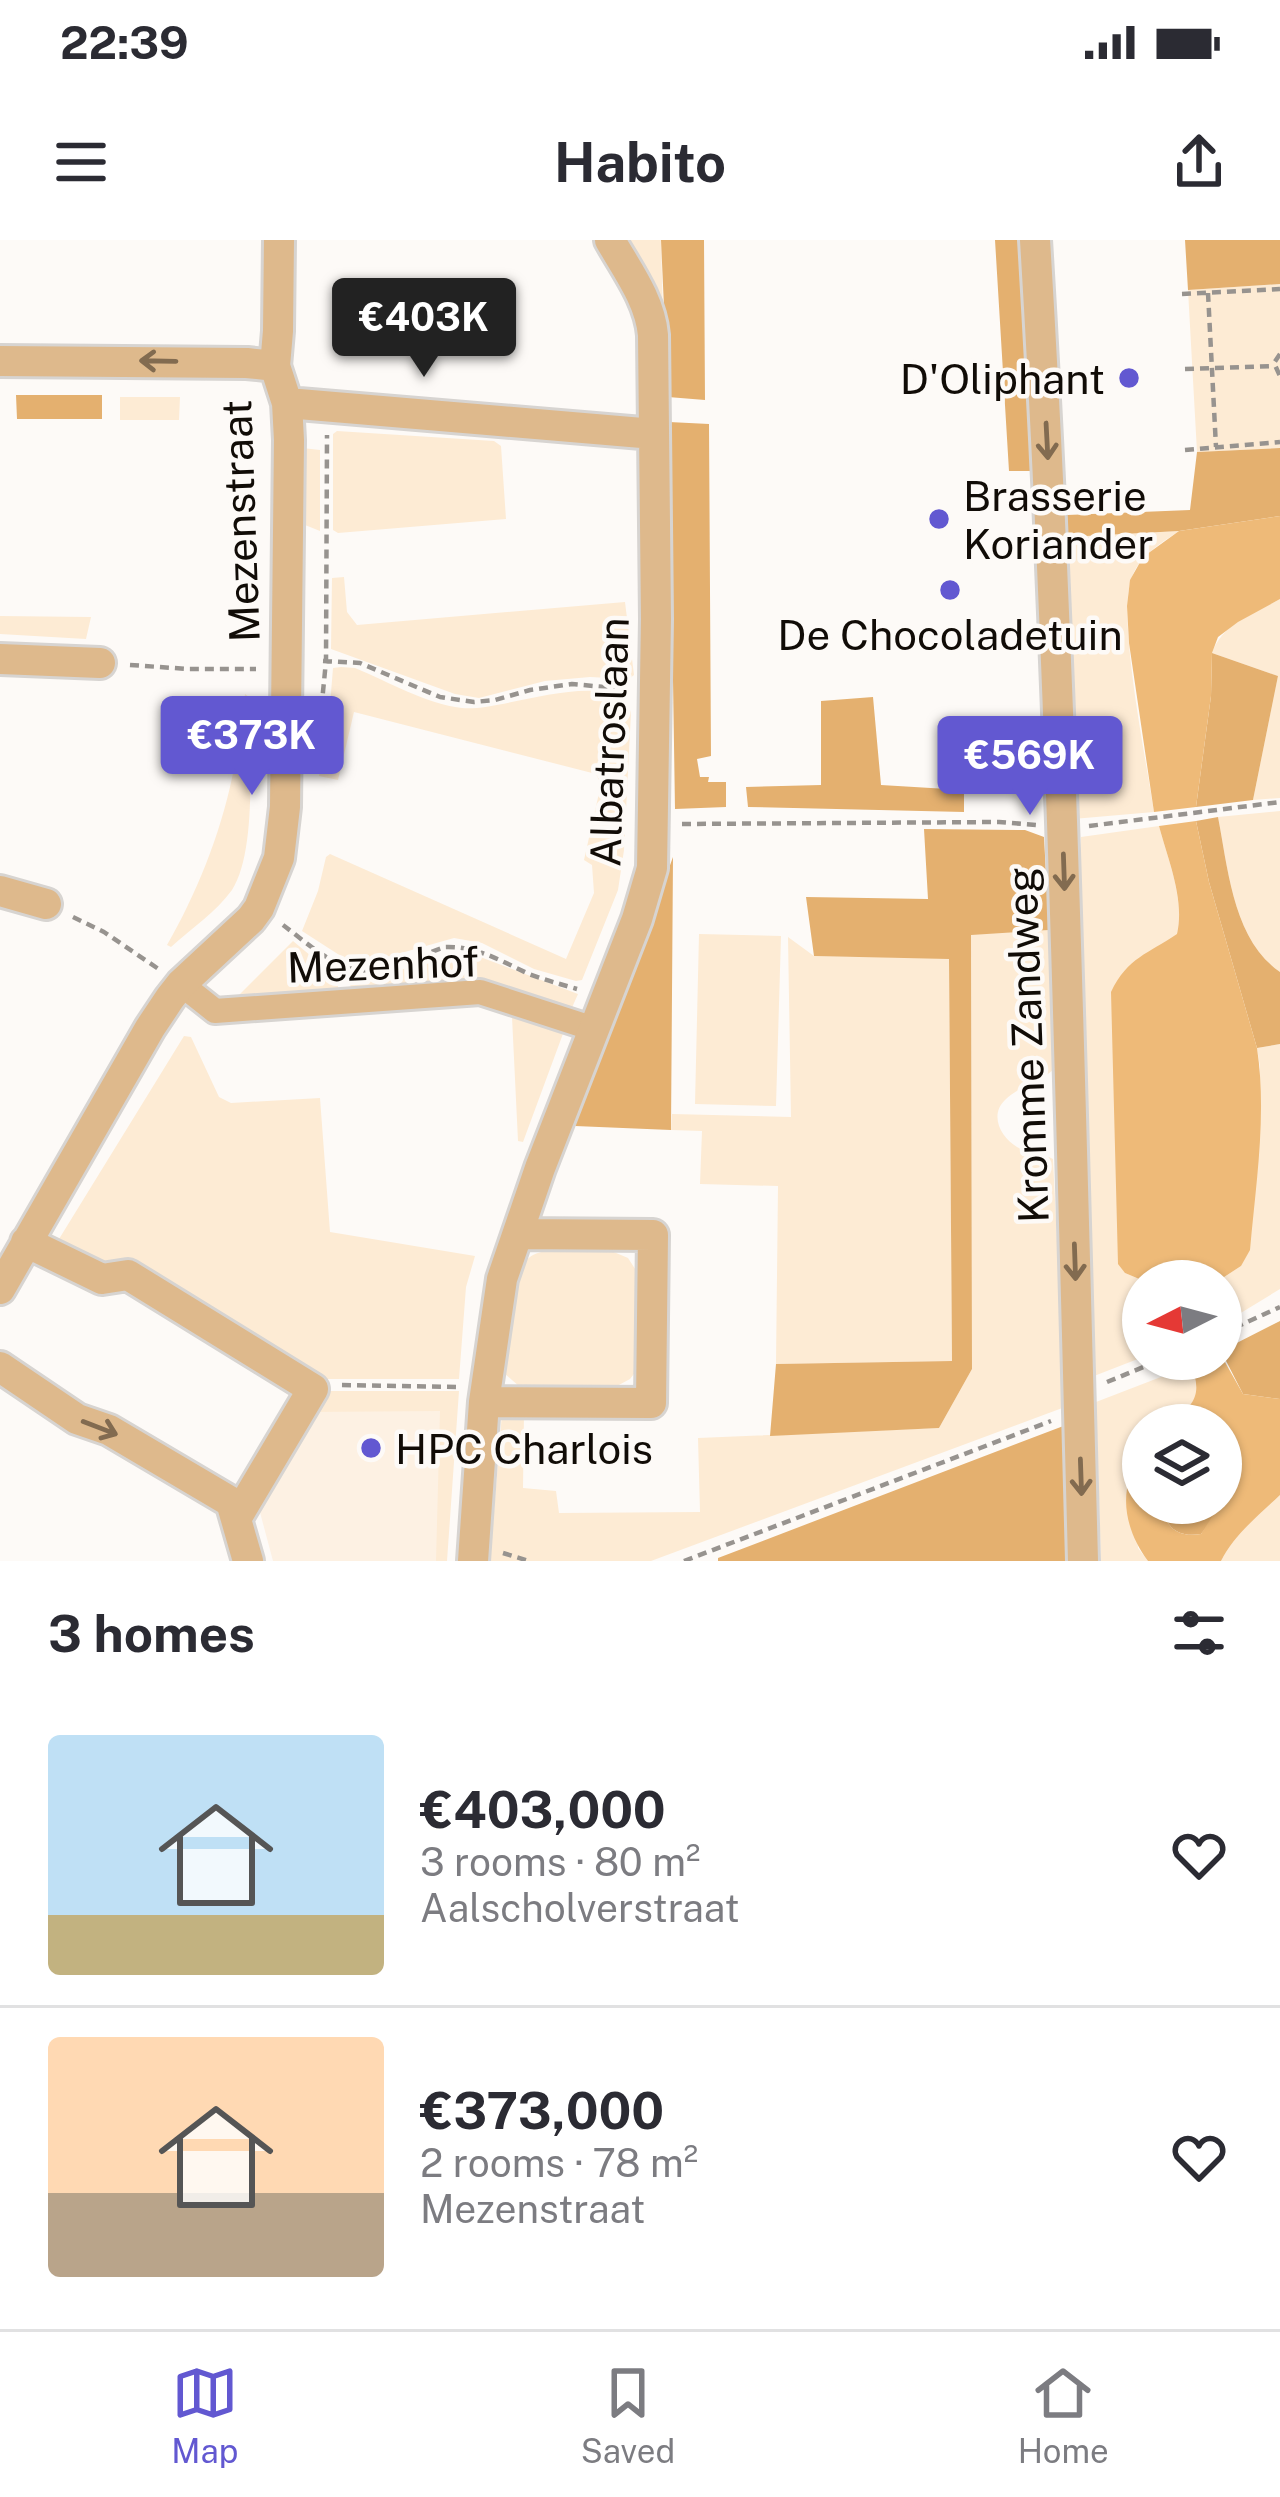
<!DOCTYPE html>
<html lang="en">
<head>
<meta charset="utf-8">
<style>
	body { margin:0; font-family:"Public Sans",sans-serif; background:#f7f7f7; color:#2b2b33; height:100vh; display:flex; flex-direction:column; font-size:45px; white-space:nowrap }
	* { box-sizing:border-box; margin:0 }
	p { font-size:39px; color:#7c7c81 }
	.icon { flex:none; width:66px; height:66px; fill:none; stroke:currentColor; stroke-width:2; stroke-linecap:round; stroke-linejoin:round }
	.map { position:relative; height:1321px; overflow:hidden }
	.panel { display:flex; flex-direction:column; background:#fff; flex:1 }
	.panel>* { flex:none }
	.needle { width:78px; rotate:264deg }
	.controls { position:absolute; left:1122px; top:1020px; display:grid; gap:24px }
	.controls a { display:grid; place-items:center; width:120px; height:120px; border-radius:50%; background:#fff; box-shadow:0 3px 9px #0004; font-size:60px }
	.price { position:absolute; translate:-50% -102px; padding:0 27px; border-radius:12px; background:#6258d1; color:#fff; font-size:39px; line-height:78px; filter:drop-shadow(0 3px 6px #0008) }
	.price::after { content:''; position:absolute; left:50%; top:72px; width:36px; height:27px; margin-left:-18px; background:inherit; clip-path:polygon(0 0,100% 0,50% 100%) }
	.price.on { background:#222; color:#fff }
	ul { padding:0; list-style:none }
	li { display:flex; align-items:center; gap:36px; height:300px; padding:0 48px }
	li+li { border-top:3px solid #e1e1e2 }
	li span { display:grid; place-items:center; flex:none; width:336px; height:240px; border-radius:12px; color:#555 }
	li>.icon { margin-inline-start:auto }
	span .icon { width:144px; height:144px; fill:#fffc; stroke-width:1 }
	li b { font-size:51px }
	h2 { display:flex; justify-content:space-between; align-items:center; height:144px; padding:0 48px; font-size:51px }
	.status { display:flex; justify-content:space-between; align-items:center; height:84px; padding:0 60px; background:#fff; direction:ltr }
	.status svg { height:33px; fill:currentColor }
	header { display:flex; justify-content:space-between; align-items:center; height:156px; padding:0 48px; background:#fff; font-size:54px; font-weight:700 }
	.menu { display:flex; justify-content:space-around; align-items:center; height:168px; border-top:3px solid #e1e1e2; background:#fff; font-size:33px; color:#7c7c81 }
	.menu a { display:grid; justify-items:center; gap:6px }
	.menu .on { color:#6258d1 }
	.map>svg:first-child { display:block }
	.built { fill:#fdf1e3 }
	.green { fill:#fdebd4 }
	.forest { fill:#e4b06f }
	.water { fill:#eeba78 }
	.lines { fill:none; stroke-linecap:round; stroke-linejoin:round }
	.pedestrian-casing { stroke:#d7d4d1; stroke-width:30 }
	.minor-casing { stroke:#d7d4d1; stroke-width:36 }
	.path { stroke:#97938f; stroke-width:4.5; stroke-dasharray:9 6; stroke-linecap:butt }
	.pedestrian { stroke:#deb98c; stroke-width:24 }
	.minor { stroke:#deb98c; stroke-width:30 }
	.oneway { stroke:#826b50 }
	.poi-dot { fill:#6258d1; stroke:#fdfaf7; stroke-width:4.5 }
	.labels { text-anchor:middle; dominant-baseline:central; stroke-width:9; stroke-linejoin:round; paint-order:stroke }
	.poi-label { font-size:42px; fill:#110c07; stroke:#fdfaf7; text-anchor:start }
	.street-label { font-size:42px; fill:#110c07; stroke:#fdfaf7 }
</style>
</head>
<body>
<div class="status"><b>22:39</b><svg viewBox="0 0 49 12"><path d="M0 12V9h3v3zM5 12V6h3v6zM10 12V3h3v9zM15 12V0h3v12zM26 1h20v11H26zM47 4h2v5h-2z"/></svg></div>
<header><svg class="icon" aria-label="menu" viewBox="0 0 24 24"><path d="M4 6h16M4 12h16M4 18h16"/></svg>Habito<svg class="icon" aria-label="share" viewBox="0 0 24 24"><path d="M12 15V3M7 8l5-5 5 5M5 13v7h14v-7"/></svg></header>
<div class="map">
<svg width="1280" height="1321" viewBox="0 0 1280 1321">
	<rect width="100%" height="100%" fill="#fdfaf7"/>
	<!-- built -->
	<path class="built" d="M457 1153 445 1321H273L257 1261 322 1154Z"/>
	<!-- green -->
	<path class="green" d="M623 0H661L663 75Z
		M1280 44V208L1197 212 1188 50Z
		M120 157H180L179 180H120Z
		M337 191 494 201 501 206 506 279 338 293 333 290V194Z
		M302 208 320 210V291L305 285Z
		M1179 291C1160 304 1140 315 1132 337 1116 376 1147 523 1154 572L1073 579 1068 297Z
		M344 337 347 372 357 385 625 362 634 435 629 439 590 437 545 441 479 458 455 454 331 409 332 338Z
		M1280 359V558L1253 560 1278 436 1212 413C1223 383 1253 374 1280 359Z
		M0 376 91 377 86 399 0 394Z
		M341 427 355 428C389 442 426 464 462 468 500 473 613 424 631 472L624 610 618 650 582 740 576 741 534 729 482 703 454 698 366 723 347 720 302 691 318 651 326 617 330 614 566 719 594 653 592 625 584 620 601 544 596 534 354 472 338 540 319 536 328 490 333 428Z
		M245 454 249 457C249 506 258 610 232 650 216 672 191 689 171 707L167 705C196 655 220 595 232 538 238 510 241 482 245 454Z
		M1280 571V732C1233 700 1228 628 1218 577Z
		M1159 586C1168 620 1185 659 1177 695L1165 702 1125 1033 1144 1041 1143 1117 1094 1136 1086 1129 1075 734 1081 597Z
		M1049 690 1053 830C1039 842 1018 847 1005 860 989 875 1001 898 1017 907 1028 914 1042 913 1053 919L1065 1167 651 1321H490L502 1173H524L523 1248 556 1251 559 1273 700 1272 698 1198 939 1188 972 1129 971 694Z
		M699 694 781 696 776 866 695 864Z
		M788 697 814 716 949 718 952 1121 776 1124 778 946 700 944 702 891 671 890 672 874 791 877Z
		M293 701 335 736 339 750 336 754 238 756Z
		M461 713 475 715 578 754 570 772 350 751 351 737 389 733Z
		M520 770 564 791 523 902 518 901 512 777Z
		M184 796 191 797 219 857 231 863 320 858 330 992 475 1016 466 1047 459 1139H326L298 1132 59 999Z
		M1280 804V1049L1221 1085V1041H1218L1241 1026 1260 827 1257 808Z
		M609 1010 628 1018 641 1038V1125L630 1139 617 1146 520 1147 505 1134 504 1121C507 1096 510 1026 533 1015 548 1007 590 1011 609 1010Z
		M1192 1125C1194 1134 1198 1149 1196 1157 1191 1181 1162 1185 1143 1185V1214L1133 1226 1138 1308 1148 1321H1101L1096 1162Z
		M319 1151H459L447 1321H436L440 1171 307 1172Z
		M1280 1255V1321H1221C1234 1295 1259 1275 1280 1255Z"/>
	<!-- forest -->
	<path class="forest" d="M661 0H704L705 160 668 157Z
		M995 0H1020L1033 231H1009Z
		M1185 0H1280V44L1188 50Z
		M16 155H102V179H17Z
		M669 182 709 184 711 516 697 519 700 537H709L708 542H726V567L675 569Z
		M1280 208V276L1179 291 1068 297 1067 275 1190 270 1197 212Z
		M1212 413 1278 436 1253 560 1196 567 1211 456Z
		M873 457 881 545 964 550V572L748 567 746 547 821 545V461Z
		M1218 577C1228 628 1233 700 1280 732V804L1257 808 1209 642 1196 581Z
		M924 589 1025 590 1044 597 1049 690 971 695 972 1129 939 1188 770 1196 776 1124 952 1121 949 719 814 716 806 657 928 659Z
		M673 617 671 890 575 886Z
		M1280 1081V1159L1243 1154 1221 1111Z
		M1066 1185 1065 1321H718V1318Z
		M1163 1263H1219L1213 1279 1201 1294C1177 1298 1164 1287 1163 1263Z"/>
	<!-- water -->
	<path class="water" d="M1280 276V359L1238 382 1218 397 1212 413 1211 456 1196 567 1154 572 1129 403 1127 366 1130 340 1143 317 1179 291Z
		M1196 581 1209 642 1257 808C1267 874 1256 943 1250 1010L1241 1026 1218 1041H1144L1125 1033 1118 1024 1111 752C1128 717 1148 714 1177 694 1185 659 1168 620 1159 586Z
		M1221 1115 1243 1154 1280 1159V1255C1259 1275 1234 1295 1221 1321H1148C1124 1289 1116 1247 1143 1214V1263H1163C1164 1287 1177 1298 1201 1294L1221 1263 1227 1234 1221 1215V1185H1169C1197 1162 1203 1155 1189 1119H1221Z"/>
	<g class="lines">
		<!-- pedestrian casing -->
		<g class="pedestrian-casing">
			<path id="pedestrian" d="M181 744 215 771 480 752 594 789"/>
		</g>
		<!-- minor casing -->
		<g class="minor-casing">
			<path id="minor" d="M1035 0C1062 440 1071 880 1083 1321
				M0 121 247 123 275 126
				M287 163 654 194
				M0 419 100 423
				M0 651 46 664
				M26 1002 102 1039 128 1035 313 1149 237 1277
				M0 1049 150 788 170 758 181 744 251 679 259 668 279 618 285 567 289 200 287 163 275 126 278 91 279 0
				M0 1127 77 1179 109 1190 231 1262 248 1321
				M484 1162 651 1163 653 995 518 994
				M473 1321 484 1162 502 1039 540 928 637 679 652 628 656 379 653 95C650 60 627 30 610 0"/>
		</g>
		<!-- path -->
		<path class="path" d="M1208 53 1216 207
			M1182 54 1280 49
			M1280 114 1274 123 1280 136
			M1185 129 1274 126
			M1185 210 1280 202
			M323 421 360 423 440 457 474 462 495 460 530 450 572 444 626 449
			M130 425 189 429H256
			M317 513 326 421 327 195
			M682 584 999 582 1036 585
			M1089 586 1280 562
			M73 677 104 692 160 730
			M283 685C303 700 326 721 350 728 380 738 417 716 445 707 477 706 501 721 529 734 545 740 560 744 577 749
			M1221 1094 1280 1067
			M1107 1142 1163 1119
			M342 1145 456 1147
			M503 1313 529 1321
			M684 1321 1051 1181"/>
		<!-- pedestrian -->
		<use href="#pedestrian" class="pedestrian"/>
		<!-- minor -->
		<use href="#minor" class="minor"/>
	</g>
	<!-- one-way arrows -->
	<defs><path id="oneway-shaft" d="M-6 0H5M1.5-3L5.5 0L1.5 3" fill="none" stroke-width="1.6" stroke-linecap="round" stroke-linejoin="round" transform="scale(3)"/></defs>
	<g class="oneway">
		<use href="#oneway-shaft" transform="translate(158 121) rotate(-179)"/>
		<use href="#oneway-shaft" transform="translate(1047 201) rotate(87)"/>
		<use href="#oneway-shaft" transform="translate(1064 632) rotate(88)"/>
		<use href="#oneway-shaft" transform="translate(1075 1022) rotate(88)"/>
		<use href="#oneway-shaft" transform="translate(100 1188) rotate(21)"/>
		<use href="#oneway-shaft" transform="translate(1081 1237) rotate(88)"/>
	</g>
	<!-- markers -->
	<g class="poi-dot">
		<circle cx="1129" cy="138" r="12"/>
		<circle cx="939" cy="279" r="12"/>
		<circle cx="950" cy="350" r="12"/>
		<circle cx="371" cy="1208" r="12"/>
	</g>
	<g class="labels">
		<!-- poi labels -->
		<g class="poi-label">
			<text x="1105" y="138" text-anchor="end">D'Oliphant</text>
			<text x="963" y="255">Brasserie<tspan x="963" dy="48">Koriander</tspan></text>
			<text x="950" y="394" text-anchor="middle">De Chocoladetuin</text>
			<text x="395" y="1208">HPC Charlois</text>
		</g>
		<!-- street labels -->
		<g class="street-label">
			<text transform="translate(240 281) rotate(-92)">Mezenstraat</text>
			<text transform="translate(609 502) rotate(-88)">Albatroslaan</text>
			<text transform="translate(383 724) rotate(-2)">Mezenhof</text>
			<text transform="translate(1027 805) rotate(-92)">Kromme Zandweg</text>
		</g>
	</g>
</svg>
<div class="controls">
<a><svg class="needle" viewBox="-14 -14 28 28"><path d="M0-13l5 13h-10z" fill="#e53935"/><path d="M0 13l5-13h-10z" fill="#7c7c81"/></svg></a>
<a><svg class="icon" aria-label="layers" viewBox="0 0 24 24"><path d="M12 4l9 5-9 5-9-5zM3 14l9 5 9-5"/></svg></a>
</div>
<b class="price on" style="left:424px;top:140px">€403K</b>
<b class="price" style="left:252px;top:558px">€373K</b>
<b class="price" style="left:1030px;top:578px">€569K</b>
</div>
<section class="panel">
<h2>3 homes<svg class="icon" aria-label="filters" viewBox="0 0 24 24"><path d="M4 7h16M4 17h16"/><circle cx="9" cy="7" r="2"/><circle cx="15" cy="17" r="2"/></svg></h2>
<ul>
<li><span style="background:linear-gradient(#bfe0f5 75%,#c2b280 0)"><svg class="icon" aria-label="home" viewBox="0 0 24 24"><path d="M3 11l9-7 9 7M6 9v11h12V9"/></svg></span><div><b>€403,000</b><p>3 rooms · 80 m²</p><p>Aalscholverstraat</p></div><svg class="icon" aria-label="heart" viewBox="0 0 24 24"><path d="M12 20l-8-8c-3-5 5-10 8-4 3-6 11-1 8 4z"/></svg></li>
<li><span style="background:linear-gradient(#ffd9b3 65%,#b9a48a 0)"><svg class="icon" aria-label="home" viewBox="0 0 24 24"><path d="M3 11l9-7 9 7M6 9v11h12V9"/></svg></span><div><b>€373,000</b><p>2 rooms · 78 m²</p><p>Mezenstraat</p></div><svg class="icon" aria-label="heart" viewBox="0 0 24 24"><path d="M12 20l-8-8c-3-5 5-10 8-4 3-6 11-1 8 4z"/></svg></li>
</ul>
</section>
<nav class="menu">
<a class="on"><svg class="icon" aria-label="map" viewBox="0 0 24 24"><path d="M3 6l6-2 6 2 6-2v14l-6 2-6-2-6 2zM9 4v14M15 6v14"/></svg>Map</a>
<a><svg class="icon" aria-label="saved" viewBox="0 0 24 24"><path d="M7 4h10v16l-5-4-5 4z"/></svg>Saved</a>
<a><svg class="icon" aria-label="home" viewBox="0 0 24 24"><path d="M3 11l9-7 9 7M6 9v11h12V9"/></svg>Home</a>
</nav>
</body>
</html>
